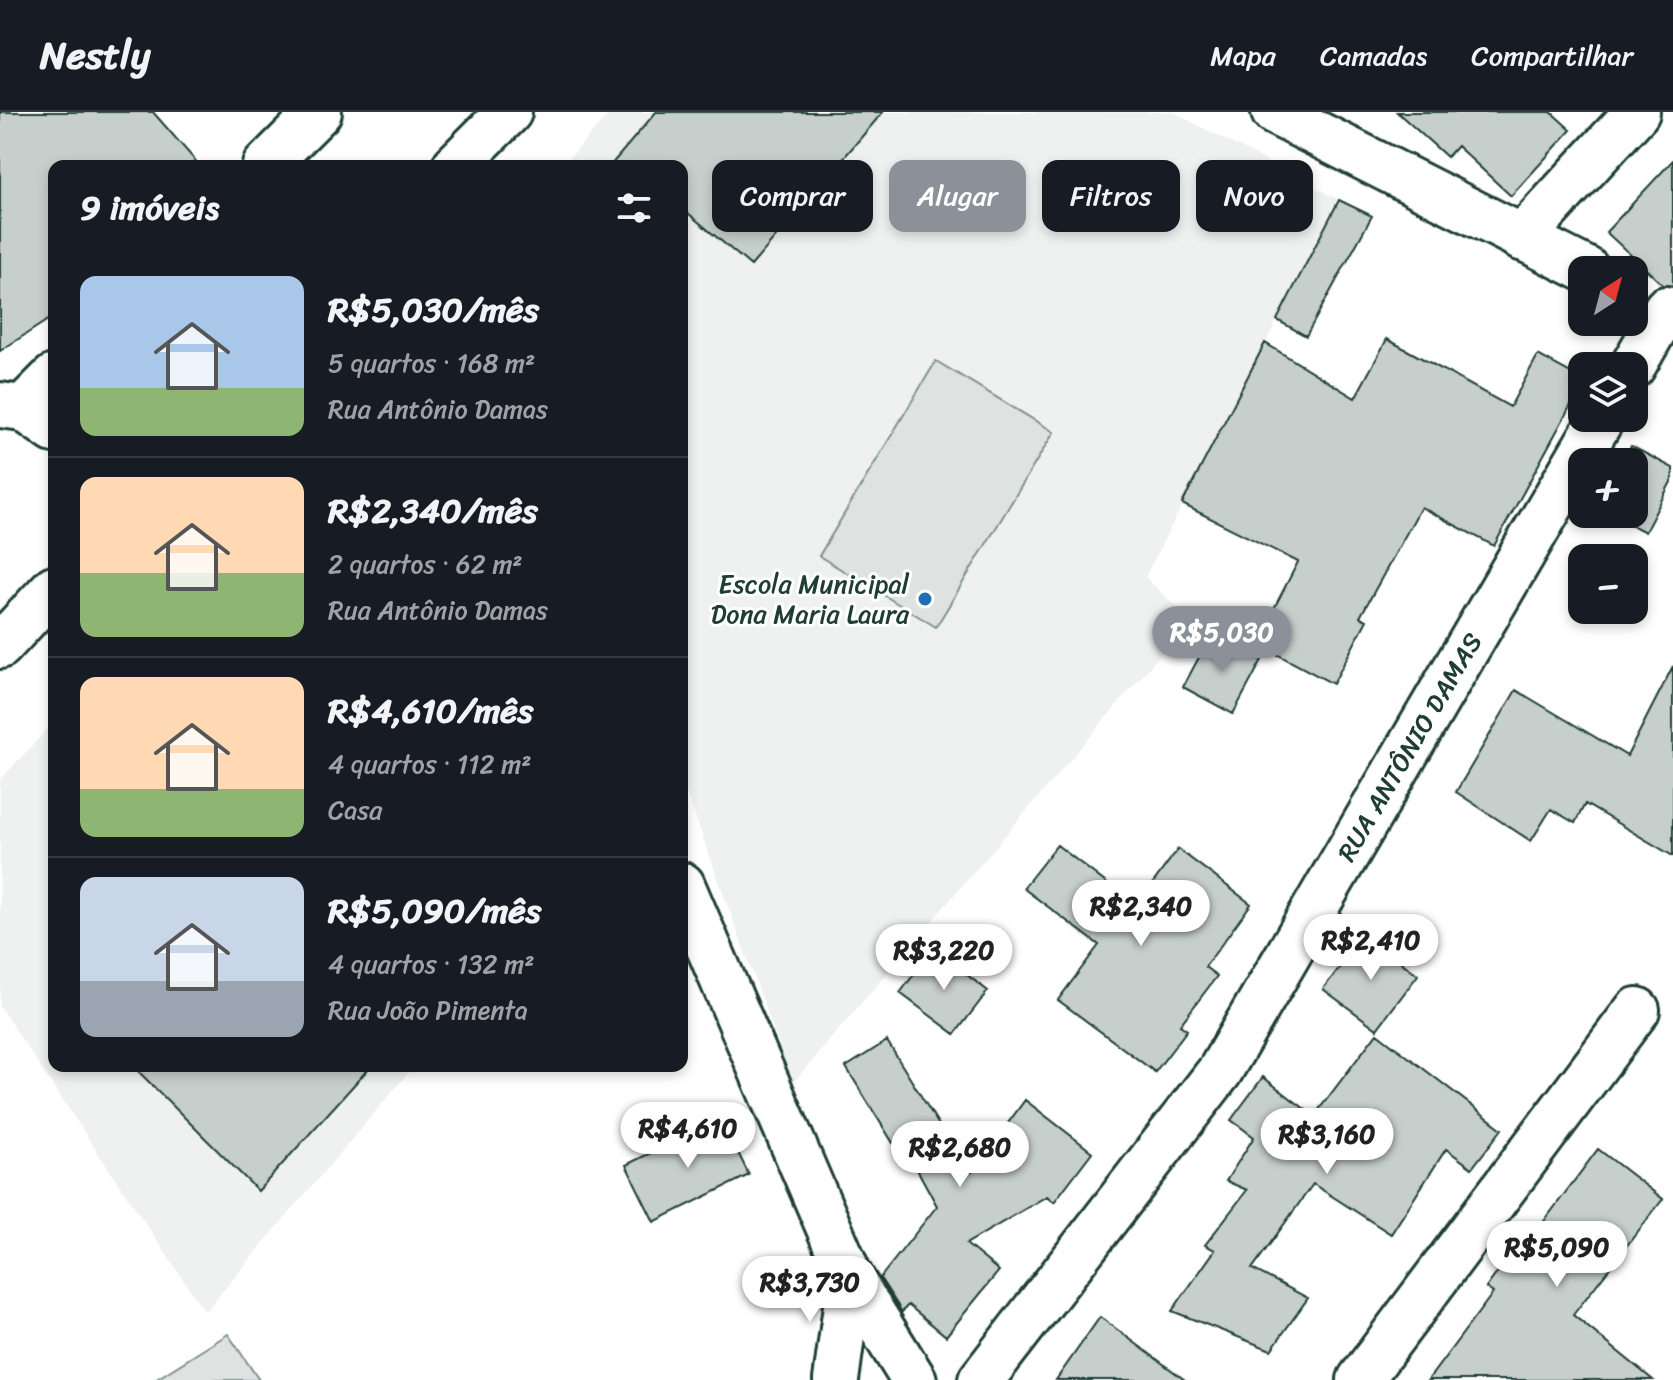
<!DOCTYPE html>
<html lang="pt">
<head>
<meta charset="utf-8">
<style>
	body { margin:0; font-family:Sriracha,sans-serif; background:#242831; color:#f1f3f6; height:100vh; display:flex; flex-direction:column; font-size:30px; white-space:nowrap }
	* { box-sizing:border-box; margin:0 }
	p { font-size:26px; color:#9ea1a6 }
	.icon { flex:none; width:44px; height:44px; fill:none; stroke:currentColor; stroke-width:2; stroke-linecap:round; stroke-linejoin:round }
	.map { position:relative; flex:1; overflow:hidden }
	.drawer { position:absolute; left:48px; top:48px; width:640px; height:912px; display:flex; flex-direction:column; background:#171b24; border-radius:16px; box-shadow:0 4px 12px #0003 }
	.drawer>* { flex:none }
	.banner { position:absolute; left:712px; top:48px; width:760px; height:72px; display:flex; gap:16px }
	.needle { width:52px; rotate:36deg }
	.buttons { position:absolute; left:1568px; top:144px; display:grid; gap:16px }
	.buttons a { display:grid; place-items:center; width:80px; height:80px; border-radius:16px; background:#171b24; box-shadow:0 4px 12px #0003; font-size:40px }
	.price { position:absolute; translate:-50% -68px; padding:0 18px; border-radius:28px; background:#fff; color:#222; font-size:26px; line-height:52px; filter:drop-shadow(0 2px 4px #0008) }
	.price::after { content:''; position:absolute; left:50%; top:48px; width:24px; height:18px; margin-left:-12px; background:inherit; clip-path:polygon(0 0,100% 0,50% 100%) }
	.price.selected { background:#8c9099; color:#fff }
	ul { padding:0; list-style:none }
	li { display:flex; align-items:center; gap:24px; height:200px; padding:0 32px }
	li+li { border-top:2px solid #363941 }
	li span { display:grid; place-items:center; flex:none; width:224px; height:160px; border-radius:16px; color:#555 }
	li>.icon { margin-inline-start:auto }
	span .icon { width:96px; height:96px; fill:#fffc; stroke-width:1 }
	li b { font-size:34px }
	h2 { display:flex; justify-content:space-between; align-items:center; height:96px; padding:0 32px; font-size:34px }
	.pill { padding:0 28px; border-radius:16px; background:#171b24; box-shadow:0 4px 12px #0003; font-size:28px; line-height:72px }
	.pill.selected { background:#8c9099; color:#fff }
	header { display:flex; align-items:center; gap:48px; box-sizing:border-box; height:112px; padding:0 40px; background:#171b24; border-bottom:2px solid #363941 }
	header strong { font-size:38px }
	nav { display:flex; gap:44px; margin-inline-start:auto; font-size:28px }
	.map>svg:first-child { display:block }
	.built { fill:#eef1f0 }
	.green { fill:#dee3e2; stroke:#7e908b; stroke-width:2 }
	.building { fill:#c7cfcc; stroke:#1f3d34; stroke-width:2 }
	.lines { fill:none; stroke-linecap:round; stroke-linejoin:round }
	.minor-casing { stroke:#1f3d34; stroke-width:50 }
	.tertiary-casing { stroke:#1f3d34; stroke-width:50 }
	.primary-casing { stroke:#1f3d34; stroke-width:50 }
	.minor { stroke:#fff; stroke-width:44 }
	.tertiary { stroke:#fff; stroke-width:44 }
	.primary { stroke:#fff; stroke-width:44 }
	.poi-dot { fill:#1f6fb2; stroke:#fff; stroke-width:3 }
	.labels { text-anchor:middle; dominant-baseline:central; stroke-width:6; stroke-linejoin:round; paint-order:stroke }
	.poi-label { font-size:26px; fill:#1f3d34; stroke:#fff; text-anchor:end }
	.street-label { font-size:26px; fill:#1f3d34; stroke:#fff }
</style>
</head>
<body>
<header>
<strong>Nestly</strong>
<nav><a>Mapa</a><a>Camadas</a><a>Compartilhar</a></nav>
</header>
<div class="map">
<svg width="1673" height="1268" viewBox="0 0 1673 1268">
	<rect width="100%" height="100%" fill="#fff"/>
	<filter id="ink" filterUnits="userSpaceOnUse"><feTurbulence type="fractalNoise" baseFrequency=".0125" numOctaves="2"/><feDisplacementMap in="SourceGraphic" scale="16" xChannelSelector="R" yChannelSelector="G"/><feConvolveMatrix kernelMatrix="1 2 1 2 8 2 1 2 1" color-interpolation-filters="sRGB"/></filter>
	<g filter="url(#ink)">
		<!-- built -->
		<path class="built" d="M611 0H1173L1339 88 1145 465 1190 508 793 971 682 669V54H562Z
			M54 610V954H414L205 1200 0 895V668Z"/>
		<!-- green -->
		<path class="green" d="M936 249 1054 320 936 515 819 444Z
			M228 1222 259 1268H155Z"/>
		<!-- building -->
		<path class="building" d="M0 0H153L200 54H54V204L0 239Z
			M656 0H883L751 154 682 96V54H610Z
			M1397 0H1551L1571 18 1511 84 1457 34 1447 45Z
			M1673 48V174L1663 173 1606 120Z
			M1339 88 1372 104 1306 224 1277 208Z
			M1387 227 1510 295 1538 243 1582 267V273L1494 434 1421 395 1360 505 1367 508 1333 572 1256 531 1298 450 1182 392 1265 231 1355 286Z
			M1631 334 1673 356V366L1645 420 1610 402H1634V350H1623Z
			M1212 521 1262 548 1233 602 1183 575Z
			M1673 554V744L1585 692 1575 711 1551 697 1531 729 1456 680 1516 578 1627 644Z
			M1057 733 1136 794 1178 737 1251 792 1205 855 1217 864 1180 913 1187 918 1155 960 1058 888 1099 833 1023 776Z
			M1365 823 1418 863 1377 917 1323 877Z
			M933 837 988 879 955 922 900 881Z
			M1377 921 1502 1017 1472 1056 1446 1037 1391 1122 1313 1072 1252 1157 1308 1186 1271 1238 1172 1199 1215 1138 1205 1133 1247 1078 1226 1069 1254 1025 1231 1008 1263 965 1314 1004Z
			M887 929 955 1039 959 1037 972 1060 1025 988 1092 1040 1054 1090 1047 1084 966 1132 999 1159 946 1224 908 1193 902 1200 880 1166 937 1094 900 1026 893 1031 846 955Z
			M133 954H371L258 1079Z
			M721 1006 749 1063 654 1110 626 1053Z
			M1598 1037 1663 1087 1573 1203 1653 1268H1428L1493 1181 1486 1176 1518 1132 1524 1136Z
			M1100 1205 1185 1268H1056Z"/>
		<g class="lines">
			<!-- minor casing -->
			<g class="minor-casing">
				<g id="minor">
					<path d="M1274 0 1587 158"/>
					<path d="M265 54 319 0"/>
					<path d="M1521 126 1637 0"/>
					<path d="M1633 254 1666 197"/>
					<path d="M0 293 23 296 54 318"/>
					<path d="M23 296 54 265"/>
					<path d="M836 1268 850 1165"/>
					<path id="s1" d="M981 1268 1220 959 1602 306"/>
					<path d="M1360 1268 1637 898"/>
				</g>
			</g>
			<!-- tertiary casing -->
			<g class="tertiary-casing">
				<path id="tertiary" d="M682 773 850 1165 914 1268"/>
			</g>
			<!-- primary casing -->
			<g class="primary-casing">
				<path id="primary" d="M455 54 509 0
					M0 534 54 476"/>
			</g>
			<!-- minor -->
			<use href="#minor" class="minor"/>
			<!-- tertiary -->
			<use href="#tertiary" class="tertiary"/>
			<!-- primary -->
			<use href="#primary" class="primary"/>
		</g>
	</g>
	<!-- markers -->
	<circle class="poi-dot" cx="925" cy="487" r="8"/>
	<g class="labels">
		<!-- poi labels -->
		<g class="poi-label">
			<text x="909" y="472">Escola Municipal<tspan x="909" dy="30">Dona Maria Laura</tspan></text>
		</g>
		<!-- street labels -->
		<g class="street-label">
			<text stroke="none"><textPath href="#s1" startOffset="766">RUA ANTÔNIO DAMAS</textPath></text>
		</g>
	</g>
</svg>
<div class="buttons">
<a><svg class="needle" viewBox="-14 -14 28 28"><path d="M0-13l5 13h-10z" fill="#e53935"/><path d="M0 13l5-13h-10z" fill="#9ea1a6"/></svg></a>
<a><svg class="icon" aria-label="layers" viewBox="0 0 24 24"><path d="M12 4l9 5-9 5-9-5zM3 14l9 5 9-5"/></svg></a>
<a>+</a>
<a>−</a>
</div>
<b class="price selected" style="left:1222px;top:562px">R$5,030</b>
<b class="price" style="left:1141px;top:836px">R$2,340</b>
<b class="price" style="left:1371px;top:870px">R$2,410</b>
<b class="price" style="left:944px;top:880px">R$3,220</b>
<b class="price" style="left:688px;top:1058px">R$4,610</b>
<b class="price" style="left:1327px;top:1064px">R$3,160</b>
<b class="price" style="left:960px;top:1077px">R$2,680</b>
<b class="price" style="left:1557px;top:1177px">R$5,090</b>
<b class="price" style="left:810px;top:1212px">R$3,730</b>
<div class="banner">
<a class="pill">Comprar</a>
<a class="pill selected">Alugar</a>
<a class="pill">Filtros</a>
<a class="pill">Novo</a>
</div>
<section class="drawer">
<h2>9 imóveis<svg class="icon" aria-label="filters" viewBox="0 0 24 24"><path d="M4 7h16M4 17h16"/><circle cx="9" cy="7" r="2"/><circle cx="15" cy="17" r="2"/></svg></h2>
<ul>
<li><span style="background:linear-gradient(#a9c7e8 70%,#8fb573 0)"><svg class="icon" aria-label="home" viewBox="0 0 24 24"><path d="M3 11l9-7 9 7M6 9v11h12V9"/></svg></span><div><b>R$5,030/mês</b><p>5 quartos · 168 m²</p><p>Rua Antônio Damas</p></div></li>
<li><span style="background:linear-gradient(#ffd9b3 60%,#8fb573 0)"><svg class="icon" aria-label="home" viewBox="0 0 24 24"><path d="M3 11l9-7 9 7M6 9v11h12V9"/></svg></span><div><b>R$2,340/mês</b><p>2 quartos · 62 m²</p><p>Rua Antônio Damas</p></div></li>
<li><span style="background:linear-gradient(#ffd9b3 70%,#8fb573 0)"><svg class="icon" aria-label="home" viewBox="0 0 24 24"><path d="M3 11l9-7 9 7M6 9v11h12V9"/></svg></span><div><b>R$4,610/mês</b><p>4 quartos · 112 m²</p><p>Casa</p></div></li>
<li><span style="background:linear-gradient(#c9d6e8 65%,#9aa5b1 0)"><svg class="icon" aria-label="home" viewBox="0 0 24 24"><path d="M3 11l9-7 9 7M6 9v11h12V9"/></svg></span><div><b>R$5,090/mês</b><p>4 quartos · 132 m²</p><p>Rua João Pimenta</p></div></li>
</ul>
</section>
</div>
</body>
</html>
